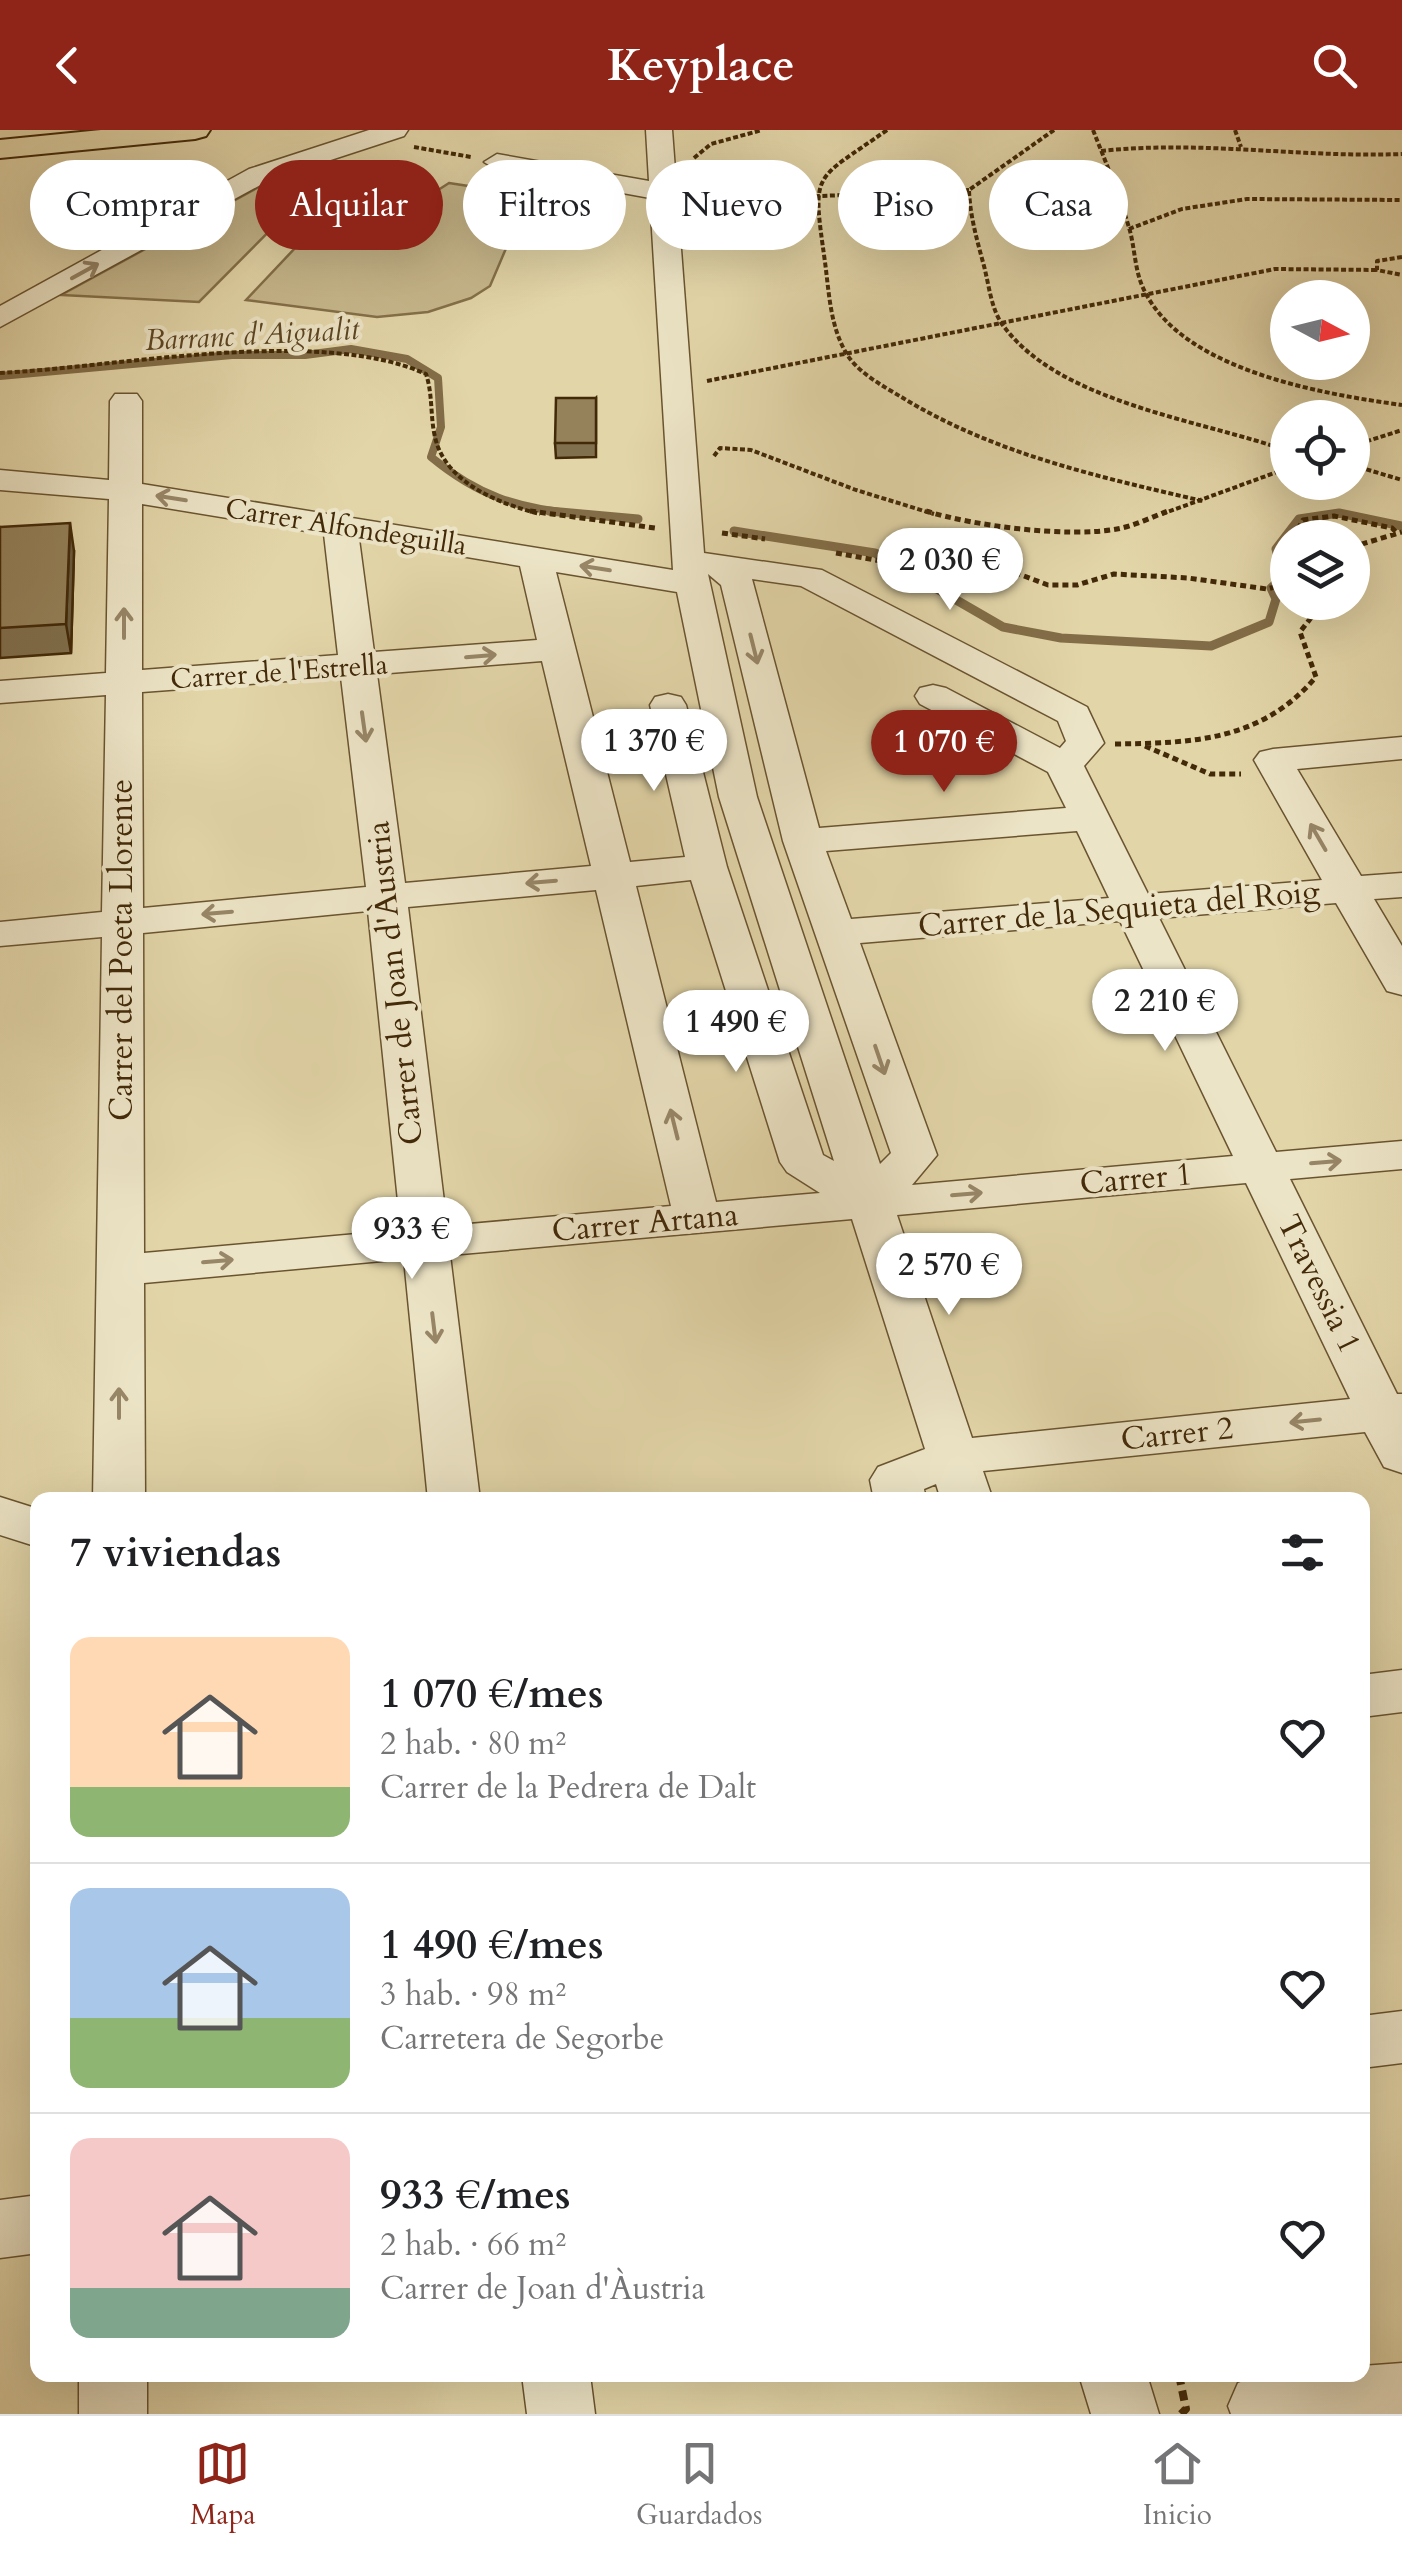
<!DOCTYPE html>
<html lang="es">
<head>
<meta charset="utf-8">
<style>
	body { margin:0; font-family:Cardo,serif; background:#f2f2f2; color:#202124; height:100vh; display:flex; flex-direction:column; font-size:38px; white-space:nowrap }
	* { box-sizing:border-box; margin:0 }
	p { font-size:32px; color:#757577 }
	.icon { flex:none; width:55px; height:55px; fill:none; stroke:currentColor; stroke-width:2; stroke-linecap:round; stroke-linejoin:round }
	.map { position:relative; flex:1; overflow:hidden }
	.panel { position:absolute; left:30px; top:1362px; width:1340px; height:890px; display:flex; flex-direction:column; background:#fff; border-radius:20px; box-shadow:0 10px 40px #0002 }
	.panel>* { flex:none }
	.banner { position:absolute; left:30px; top:30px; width:1342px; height:90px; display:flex; gap:20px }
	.needle { width:65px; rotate:97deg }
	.fabs { position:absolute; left:1270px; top:150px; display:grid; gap:20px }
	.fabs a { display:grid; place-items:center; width:100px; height:100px; border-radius:50%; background:#fff; box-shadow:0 10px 40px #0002; font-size:50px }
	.price { position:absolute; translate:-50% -85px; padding:0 22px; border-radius:35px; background:#fff; color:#222; font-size:32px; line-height:65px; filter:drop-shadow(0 2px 5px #0008) }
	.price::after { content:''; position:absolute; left:50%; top:60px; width:30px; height:22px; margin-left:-15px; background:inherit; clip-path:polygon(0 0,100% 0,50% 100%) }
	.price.active { background:#8f2418; color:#fff }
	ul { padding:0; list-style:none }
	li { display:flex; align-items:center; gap:30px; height:250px; padding:0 40px }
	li+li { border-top:2px solid #e0e0e0 }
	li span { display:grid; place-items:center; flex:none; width:280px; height:200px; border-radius:20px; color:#555 }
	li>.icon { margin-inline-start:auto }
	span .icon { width:120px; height:120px; fill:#fffc; stroke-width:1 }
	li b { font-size:42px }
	h2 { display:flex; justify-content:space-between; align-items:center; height:120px; padding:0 40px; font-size:42px }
	.chip { padding:0 35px; border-radius:45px; background:#fff; box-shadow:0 10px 40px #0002; font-size:35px; line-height:90px }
	.chip.active { background:#8f2418; color:#fff }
	header { display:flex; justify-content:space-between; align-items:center; height:130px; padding:0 40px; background:#8f2418; color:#fff; font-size:45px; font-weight:700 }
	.dock { display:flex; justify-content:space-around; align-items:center; height:140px; border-top:2px solid #e0e0e0; background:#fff; font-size:28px; color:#757577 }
	.dock a { display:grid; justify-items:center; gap:5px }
	.dock .active { color:#8f2418 }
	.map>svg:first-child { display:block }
	.green { fill:#c7b88d; stroke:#84704a; stroke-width:2.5 }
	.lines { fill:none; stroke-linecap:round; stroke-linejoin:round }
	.stream-far1 { stroke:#826d48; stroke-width:8 }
	.stream { stroke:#826d48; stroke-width:9 }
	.minor-casing { stroke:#6a5430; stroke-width:3 }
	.major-casing { stroke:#422908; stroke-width:4 }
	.path-far2 { stroke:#422908; stroke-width:4; stroke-dasharray:5 2.5; stroke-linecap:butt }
	.path-far1 { stroke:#422908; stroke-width:5; stroke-dasharray:6 4; stroke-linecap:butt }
	.path { stroke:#422908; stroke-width:8; stroke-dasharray:10 6; stroke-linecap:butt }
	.minor { fill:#ece4c6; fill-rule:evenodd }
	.major { fill:#e2d5a8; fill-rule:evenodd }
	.wall { fill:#80704e; stroke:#422908; stroke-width:2.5 }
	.shaded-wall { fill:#685b40; stroke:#422908; stroke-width:2.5 }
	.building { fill:#95825b; stroke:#422908; stroke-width:2.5 }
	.oneway { stroke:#978667 }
	.labels { text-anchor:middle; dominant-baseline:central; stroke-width:8; stroke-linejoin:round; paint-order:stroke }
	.far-street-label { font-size:28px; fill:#422908; stroke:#ece4c6 }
	.far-water-label { font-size:30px; font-style:italic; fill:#5c4622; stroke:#ece4c6 }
	.street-label { font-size:32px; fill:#422908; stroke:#ece4c6 }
</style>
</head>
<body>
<header><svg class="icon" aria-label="back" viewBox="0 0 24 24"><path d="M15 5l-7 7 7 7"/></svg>Keyplace<svg class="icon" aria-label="search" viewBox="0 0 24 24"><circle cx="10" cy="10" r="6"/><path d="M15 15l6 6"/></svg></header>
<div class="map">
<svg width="1402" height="2284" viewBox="0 0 1402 2284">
	<rect width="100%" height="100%" fill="#e2d5a8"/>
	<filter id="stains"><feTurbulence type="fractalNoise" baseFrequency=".002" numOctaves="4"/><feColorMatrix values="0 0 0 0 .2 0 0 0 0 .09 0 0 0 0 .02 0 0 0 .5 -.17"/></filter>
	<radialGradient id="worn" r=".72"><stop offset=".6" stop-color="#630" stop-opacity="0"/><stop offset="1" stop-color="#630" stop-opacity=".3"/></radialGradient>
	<!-- green -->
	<path class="green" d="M268 52 313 57 199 172 61 165Z
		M449 53 494 60 506 88 507 116 490 156 471 168 428 182 377 187 246 170 348 62 370 54 435 62Z"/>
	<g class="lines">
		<!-- stream-far1 -->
		<path class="stream-far1" d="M0 246 232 225H305L351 219 407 229 438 248 441 297 431 327C478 366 517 378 577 384
			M1335 384H1342"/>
		<!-- stream -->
		<path class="stream" d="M549 381 638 389
			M734 401 875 423 1003 497 1061 508 1211 516 1269 492 1276 469 1271 458 1283 447 1276 419 1299 389 1339 383 1402 396"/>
		<!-- minor casing -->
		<g class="minor-casing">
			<path id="minor" d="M369 0H408L404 6 297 41 374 51 378 57 374 63 364 65 264 53 0 197V176L249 39Z
				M646 0H672L704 423 822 440 1087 577 1104 613 1084 636 1148 764 1322 750 1254 630 1260 622 1273 619 1402 607V629L1297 639 1361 746 1402 743V767L1374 769 1402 816V865L1387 861 1336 773 1159 788 1276 1022 1402 1011V1039L1290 1049 1397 1264H1402V1343L1384 1337 1365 1302 983 1341 993 1370H941L936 1354 924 1359 926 1370H874L870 1350 878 1337 925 1319 852 1089 450 1125 480 1370H428L404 1129 144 1153 145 1370H93L102 807 0 816V792L102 782 106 565 0 573V551L106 543 109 369 0 360V340L109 350 110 271 115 264H137L142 271V354L673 440 650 68 497 40 484 32 497 24 649 51ZM142 374 324 404 338 525 142 540ZM359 409 520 436 537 510 374 522ZM556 442 677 462 719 667 834 1031 823 1025 727 737 686 575 681 567 668 564 655 567 650 575 685 727 630 732ZM708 444 721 455 783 711 891 1023 880 1034 757 667ZM752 449 801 456 1058 591 1066 611 1060 618 946 558 933 555 920 558 915 566 920 574 1048 642 1066 678 819 698ZM542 531 591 736 405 753 377 544ZM341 547 366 757 143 778 142 562ZM1077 701 1109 768 851 789 826 721ZM691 750 780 1032 787 1042 820 1063 716 1072 636 756ZM596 760 671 1076 447 1096 408 777ZM368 781 401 1100 144 1123 143 803ZM1120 791 1233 1026 912 1055 937 1025 860 813ZM1246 1053 1350 1269 972 1308 897 1085Z
				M0 1367 38 1379V1417L0 1405Z
				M1402 1540V1582L1362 1587V1545Z
				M1402 1881V1933L1362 1938V1886Z
				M38 2065V2123L0 2128V2070Z
				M1402 2233V2284H1231L1228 2276 1238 2253 1259 2245H1362V2236Z
				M79 2245H147V2284H79Z
				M522 2245H590L595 2284H527Z
				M1079 2245H1147L1159 2284H1091Z"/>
		</g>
		<!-- major casing -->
		<g class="major-casing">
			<path id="major" d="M101 0H210L206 6 195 9 0 28V10Z"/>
		</g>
		<!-- path-far2 -->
		<path class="path-far2" d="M887 0C812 53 812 39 825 132 829 162 830 194 845 221 856 242 883 256 903 268 995 324 1099 347 1203 371
			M1054 0 969 60C970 86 977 110 984 136 989 155 991 178 1002 194 1058 273 1202 290 1288 321
			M1093 0C1106 33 1120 66 1130 101 1135 120 1135 142 1144 160 1183 241 1323 264 1402 275
			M1235 0 1241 17
			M414 17 471 27
			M1101 21C1202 10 1301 28 1402 24
			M694 28 711 14 762 0
			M695 71 969 60
			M1129 99 1182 79 1247 69 1402 70
			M1402 127 1377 131V140L1402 145
			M0 243C119 237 320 196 426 244 433 265 430 286 435 307 445 353 500 374 540 384
			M707 251 1275 139 1377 140
			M1352 316 1402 300
			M714 326 720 318 751 320 856 360 934 384
			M1352 335 1402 350
			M1162 384 1288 338"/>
		<!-- path-far1 -->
		<path class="path-far1" d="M530 381 655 398
			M926 381C974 396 1068 408 1117 399 1134 396 1152 387 1168 381
			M722 403 765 409
			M1293 408 1303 390 1334 386 1392 398 1397 403
			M1352 417 1402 402
			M836 423 914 437 1016 443 1048 455H1077L1114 444 1188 448 1267 459 1286 454 1288 422
			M1115 614C1194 613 1261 611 1316 547L1300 502 1323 472
			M1145 616 1210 644H1241"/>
		<!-- path -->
		<path class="path" d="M1179 2245 1186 2279 1181 2284"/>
		<!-- minor -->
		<use href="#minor" class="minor"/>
		<!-- major -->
		<use href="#major" class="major"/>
	</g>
	<!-- wall -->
	<path class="wall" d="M596 268V327L556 328 555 313Z
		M0 397 74 421 71 523 0 528Z"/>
	<!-- shaded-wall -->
	<path class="shaded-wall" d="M70 393 74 421 71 523 66 494Z"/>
	<!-- building -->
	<path class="building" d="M556 268H596V313H555Z
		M70 393 66 494 0 498V397Z"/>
	<!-- one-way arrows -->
	<defs><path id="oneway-shaft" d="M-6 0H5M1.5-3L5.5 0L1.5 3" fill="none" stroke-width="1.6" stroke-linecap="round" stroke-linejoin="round" transform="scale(2.5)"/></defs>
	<g class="oneway">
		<use href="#oneway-shaft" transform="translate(85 141) rotate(-29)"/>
		<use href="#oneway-shaft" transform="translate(171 368) rotate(-171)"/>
		<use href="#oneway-shaft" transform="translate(595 438) rotate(-171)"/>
		<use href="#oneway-shaft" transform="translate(124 493) rotate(-90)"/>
		<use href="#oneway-shaft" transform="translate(754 519) rotate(76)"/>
		<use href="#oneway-shaft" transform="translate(481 526) rotate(-5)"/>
		<use href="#oneway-shaft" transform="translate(364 597) rotate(82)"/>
		<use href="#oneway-shaft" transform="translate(1318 707) rotate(-120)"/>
		<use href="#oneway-shaft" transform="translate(541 752) rotate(175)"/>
		<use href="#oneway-shaft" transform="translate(217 783) rotate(175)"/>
		<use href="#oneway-shaft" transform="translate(880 930) rotate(71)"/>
		<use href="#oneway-shaft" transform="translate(674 994) rotate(-104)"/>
		<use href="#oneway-shaft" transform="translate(1326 1032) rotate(-5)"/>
		<use href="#oneway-shaft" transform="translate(967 1064) rotate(-5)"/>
		<use href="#oneway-shaft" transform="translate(218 1131) rotate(-5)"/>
		<use href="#oneway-shaft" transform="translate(434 1198) rotate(83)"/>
		<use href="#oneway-shaft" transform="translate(119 1273) rotate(-90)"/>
		<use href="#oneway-shaft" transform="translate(1305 1291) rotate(174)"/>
	</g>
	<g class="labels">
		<!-- far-street labels -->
		<g class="far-street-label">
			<text transform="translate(346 397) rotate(9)">Carrer Alfondeguilla</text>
			<text transform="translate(279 542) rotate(-4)">Carrer de l'Estrella</text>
		</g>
		<!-- far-water labels -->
		<g class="far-water-label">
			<text transform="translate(252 205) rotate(-3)">Barranc d'Aigualit</text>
		</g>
		<!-- street labels -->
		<g class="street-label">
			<text transform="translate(1119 779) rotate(-5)">Carrer de la Sequieta del Roig</text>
			<text transform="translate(122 820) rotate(-90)">Carrer del Poeta Llorente</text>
			<text transform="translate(395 853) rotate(-96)">Carrer de Joan d'Àustria</text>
			<text transform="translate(1136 1049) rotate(-5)">Carrer 1</text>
			<text transform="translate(645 1093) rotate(-5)">Carrer Artana</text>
			<text transform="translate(1319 1154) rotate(64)">Travessia 1</text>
			<text transform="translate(1177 1304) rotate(-6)">Carrer 2</text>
		</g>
	</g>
	<rect width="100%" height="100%" filter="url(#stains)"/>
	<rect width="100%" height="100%" fill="url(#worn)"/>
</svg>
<div class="fabs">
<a><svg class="needle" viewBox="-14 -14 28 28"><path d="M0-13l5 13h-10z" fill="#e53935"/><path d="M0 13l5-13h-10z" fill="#757577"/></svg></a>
<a><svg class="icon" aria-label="locate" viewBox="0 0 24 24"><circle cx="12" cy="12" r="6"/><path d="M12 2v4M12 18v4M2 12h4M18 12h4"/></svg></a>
<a><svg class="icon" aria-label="layers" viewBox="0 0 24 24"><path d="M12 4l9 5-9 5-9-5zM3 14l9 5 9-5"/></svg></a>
</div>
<b class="price" style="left:950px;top:483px">2 030 €</b>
<b class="price" style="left:654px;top:664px">1 370 €</b>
<b class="price active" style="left:944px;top:665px">1 070 €</b>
<b class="price" style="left:1165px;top:924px">2 210 €</b>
<b class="price" style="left:736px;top:945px">1 490 €</b>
<b class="price" style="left:412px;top:1152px">933 €</b>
<b class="price" style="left:949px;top:1188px">2 570 €</b>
<div class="banner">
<a class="chip">Comprar</a>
<a class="chip active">Alquilar</a>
<a class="chip">Filtros</a>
<a class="chip">Nuevo</a>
<a class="chip">Piso</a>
<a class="chip">Casa</a>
</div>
<section class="panel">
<h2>7 viviendas<svg class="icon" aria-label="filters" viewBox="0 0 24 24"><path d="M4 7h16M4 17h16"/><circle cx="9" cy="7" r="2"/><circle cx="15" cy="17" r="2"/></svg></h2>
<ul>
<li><span style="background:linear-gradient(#ffd9b3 75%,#8fb573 0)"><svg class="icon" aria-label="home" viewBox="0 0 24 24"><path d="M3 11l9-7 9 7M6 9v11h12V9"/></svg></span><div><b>1 070 €/mes</b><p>2 hab. · 80 m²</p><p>Carrer de la Pedrera de Dalt</p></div><svg class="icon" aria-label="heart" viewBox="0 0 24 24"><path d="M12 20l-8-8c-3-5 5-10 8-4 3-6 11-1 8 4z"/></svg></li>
<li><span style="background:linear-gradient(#a9c7e8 65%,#8fb573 0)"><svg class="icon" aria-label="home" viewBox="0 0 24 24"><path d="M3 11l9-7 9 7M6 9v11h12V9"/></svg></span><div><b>1 490 €/mes</b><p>3 hab. · 98 m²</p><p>Carretera de Segorbe</p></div><svg class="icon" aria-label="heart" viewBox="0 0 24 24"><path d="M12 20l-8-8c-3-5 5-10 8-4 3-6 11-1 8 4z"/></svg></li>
<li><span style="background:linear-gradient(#f6c9c9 75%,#7fa58c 0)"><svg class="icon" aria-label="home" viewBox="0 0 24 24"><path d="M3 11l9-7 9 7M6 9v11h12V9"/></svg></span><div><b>933 €/mes</b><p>2 hab. · 66 m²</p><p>Carrer de Joan d'Àustria</p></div><svg class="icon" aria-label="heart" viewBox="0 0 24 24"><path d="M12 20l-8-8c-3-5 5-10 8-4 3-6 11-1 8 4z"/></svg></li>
</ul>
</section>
</div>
<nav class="dock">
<a class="active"><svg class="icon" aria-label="map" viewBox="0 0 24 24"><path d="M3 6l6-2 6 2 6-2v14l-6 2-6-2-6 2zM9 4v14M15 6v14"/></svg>Mapa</a>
<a><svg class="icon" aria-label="saved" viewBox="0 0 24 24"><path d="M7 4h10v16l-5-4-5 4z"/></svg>Guardados</a>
<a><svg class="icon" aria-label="home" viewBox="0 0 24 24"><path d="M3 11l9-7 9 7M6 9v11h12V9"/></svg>Inicio</a>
</nav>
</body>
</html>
